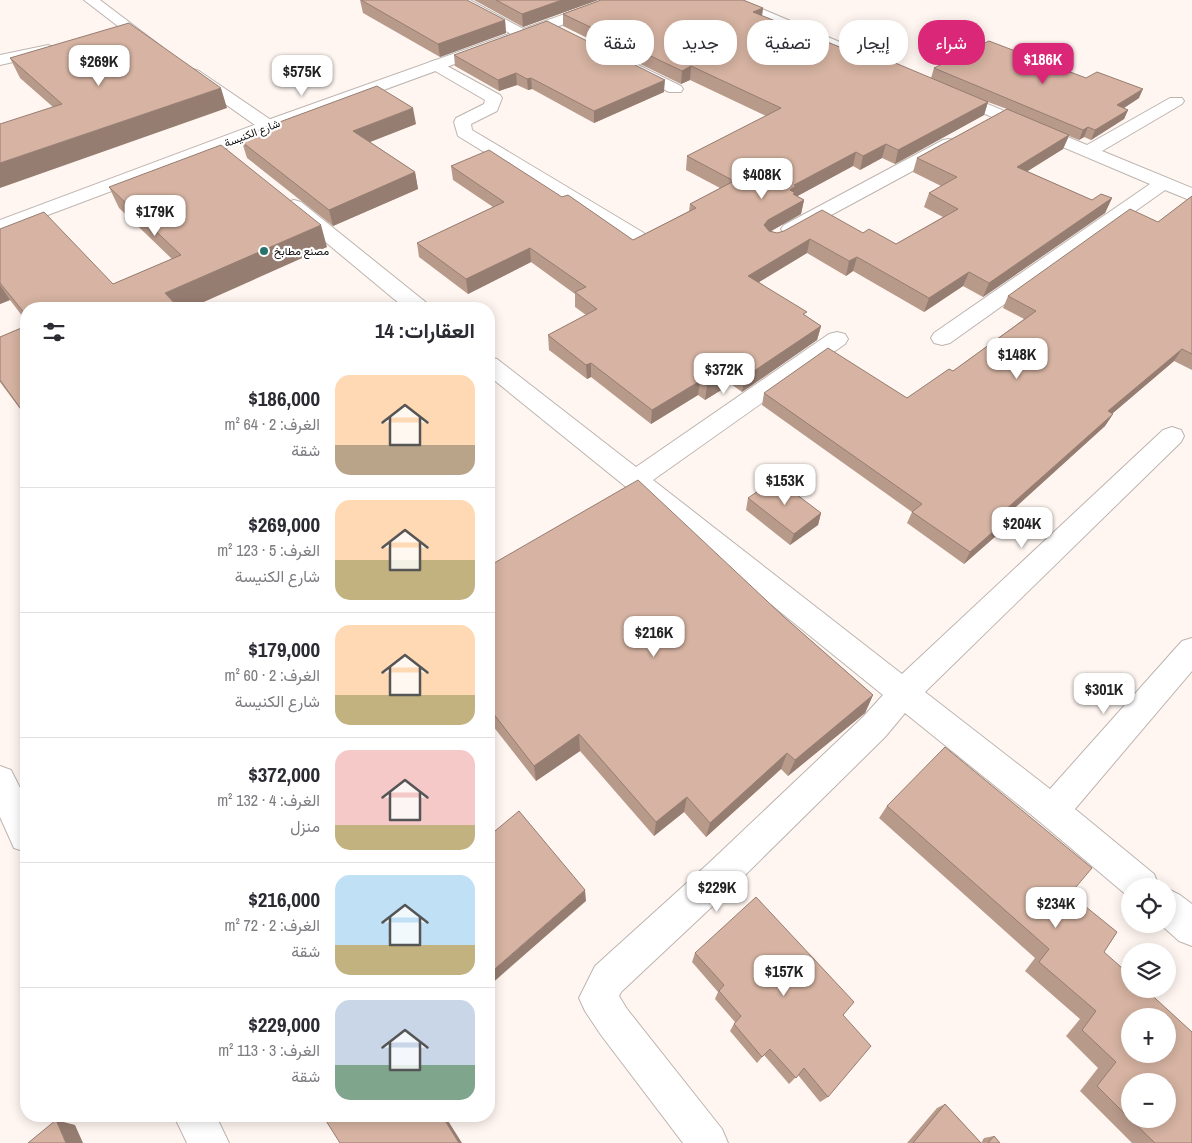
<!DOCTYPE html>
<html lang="ar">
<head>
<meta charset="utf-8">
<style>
	body { margin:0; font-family:"Archivo Narrow",Vazirmatn,sans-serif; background:#f7f7f7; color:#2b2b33; direction:rtl; height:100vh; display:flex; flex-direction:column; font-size:19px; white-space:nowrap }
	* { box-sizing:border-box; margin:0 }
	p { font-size:16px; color:#7c7c81 }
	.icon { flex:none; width:28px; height:28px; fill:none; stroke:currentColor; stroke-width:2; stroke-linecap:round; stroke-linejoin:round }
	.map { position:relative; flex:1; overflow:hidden; direction:ltr }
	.panel { position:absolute; left:20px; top:302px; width:475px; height:820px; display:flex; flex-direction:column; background:#fff; border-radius:20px; box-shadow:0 2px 12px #0003; direction:rtl }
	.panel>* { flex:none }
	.hud { position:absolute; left:510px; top:20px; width:475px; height:45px; direction:rtl; display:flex; gap:10px }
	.buttons { position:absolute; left:1121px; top:878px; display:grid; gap:10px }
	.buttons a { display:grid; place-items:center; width:55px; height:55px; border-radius:50%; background:#fff; box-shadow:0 2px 12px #0003; font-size:25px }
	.price { position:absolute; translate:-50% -42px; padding:0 11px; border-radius:10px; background:#fff; color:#222; font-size:16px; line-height:32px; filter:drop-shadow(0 1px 2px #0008) }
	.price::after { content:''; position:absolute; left:50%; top:30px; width:15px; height:11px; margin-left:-8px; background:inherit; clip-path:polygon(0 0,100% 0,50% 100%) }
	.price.current { background:#db2777; color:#fff }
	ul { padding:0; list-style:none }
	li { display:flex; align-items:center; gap:15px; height:125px; padding:0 20px }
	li+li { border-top:1px solid #e1e1e2 }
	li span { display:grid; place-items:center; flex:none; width:140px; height:100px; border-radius:15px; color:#555 }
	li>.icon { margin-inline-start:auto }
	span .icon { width:60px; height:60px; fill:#fffc; stroke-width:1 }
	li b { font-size:21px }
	h2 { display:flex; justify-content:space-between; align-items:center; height:60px; padding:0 20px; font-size:21px }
	.pill { padding:0 18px; border-radius:20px; background:#fff; box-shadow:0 2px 12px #0003; font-size:18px; line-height:45px }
	.pill.current { background:#db2777; color:#fff }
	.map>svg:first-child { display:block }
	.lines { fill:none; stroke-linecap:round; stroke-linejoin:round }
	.street-casing { stroke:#bdb4b0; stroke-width:2 }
	.secondary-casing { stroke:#bdb4b0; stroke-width:2 }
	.street { fill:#fff; fill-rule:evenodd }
	.secondary { fill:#fff; fill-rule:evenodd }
	.wall { fill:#b89a8b; fill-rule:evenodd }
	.shaded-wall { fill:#967d71 }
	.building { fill:#d6b3a2; stroke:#967d71; fill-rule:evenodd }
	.poi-dot { fill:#2a736c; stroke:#fff; stroke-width:2 }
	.labels { text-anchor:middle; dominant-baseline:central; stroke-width:4.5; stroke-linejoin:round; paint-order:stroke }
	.far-street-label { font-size:11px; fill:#110e0d; stroke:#fff }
	.far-poi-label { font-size:11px; fill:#110e0d; stroke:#fff; text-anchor:start }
</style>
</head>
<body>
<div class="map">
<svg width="1192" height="1143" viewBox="0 0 1192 1143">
	<rect width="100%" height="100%" fill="#fff6f1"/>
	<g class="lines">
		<!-- street casing -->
		<g class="street-casing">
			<path id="street" d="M84 0H100L162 47 159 50H149Z
				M452 0H470L527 31 529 34 527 37H517L454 3Z
				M722 0H741L868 54 871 57 868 60H858L724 3Z
				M48 45 53 47 56 50 53 53 0 65V55Z
				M436 60 500 95 502 98 497 111 471 124 472 130 644 233 647 237 644 241 637 243 630 241 458 136 454 122 456 118 484 104 485 100 430 68 428 65 430 62Z
				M632 62 681 86 683 89 681 92H669L626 70 624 67 626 64Z
				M193 69 199 71 274 122 277 126 274 130 268 131 262 130 187 77 185 74 187 71Z
				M951 89 1087 145 1170 98H1182L1184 101 1182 104 1102 151 1192 188V201L1165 190 950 343 942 345 934 343 931 338 934 333 1150 184 945 97 943 94 945 91Z
				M949 139 955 140 958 144 955 148 798 233 791 235 784 233 781 229 784 225 943 140Z
				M294 200 301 202 428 304 431 309H406L287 210 285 206 287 202Z
				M837 332 845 334 848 339 845 344 653 480 902 674 1163 430 1172 427 1181 430 1184 436 1181 442 925 692 1050 789 1182 641 1192 638V671L1075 809 1154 874 1159 886H1130V898L1040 822 905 713 885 737 734 886 621 992 619 996 627 1009 722 1129 728 1143H683L601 1035 585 1011 579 998 595 966 710 862 863 717 883 695 489 376V357L497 359 636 467 829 334Z
				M0 766 11 770 26 800V852L14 848 0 817Z
				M1168 889 1180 895 1192 904V946L1179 941 1160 924H1168Z
				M174 1116H216L229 1143H187Z"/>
		</g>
		<!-- secondary casing -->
		<g class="secondary-casing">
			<path id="secondary" d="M604 0H624L622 3 274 130 0 233V220L262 122Z"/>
		</g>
		<!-- street -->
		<use href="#street" class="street"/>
		<!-- secondary -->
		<use href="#secondary" class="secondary"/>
	</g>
	<!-- wall -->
	<path class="wall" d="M360 0 505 20 506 33 440 57 363 13Z
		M474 0H598L523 27Z
		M763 8 762 16 847 50 931 78 934 68 1139 98 1124 108 1128 110 1124 119 1091 140 1084 137 1079 140 1069 136 1063 149 1027 171 1092 200 1112 198 1105 213 983 297 963 286 924 312 853 271 846 276 807 253 759 282 806 316 821 326 817 340 742 392 731 384 705 400 698 395 651 424 591 377 587 379 549 350 548 335 586 315 575 307V294L531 262 468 294 419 257 417 243 493 207 453 180 451 166 562 197 633 240 689 211 690 204 720 188 686 170 687 156 766 116 690 80 681 84 563 26V14ZM988 102 1007 109 917 158 913 172 941 186 929 193 924 207 943 217 896 244 863 233H777L771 231 801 214 804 200 797 196 853 166 860 170 882 158 895 164 984 115Z
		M454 55 664 92 594 123 532 89 528 90 517 85 499 91 455 66Z
		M10 58 227 108 53 107 20 78Z
		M416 124 370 142 415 172 418 189 333 226 247 158 242 142 260 135 258 130Z
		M109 187 327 247 26 309V321L10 300 0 304V229L113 284 172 259 119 208Z
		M1192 196V370L1174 361 1112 414H1113L1105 426 1008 514 1005 528 964 564 907 523 912 512 762 405 764 393 907 398 953 371 1024 319 1003 308 1008 296 1158 222Z
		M26 326V417L0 382V337Z
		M748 498 821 513 818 525 790 545 746 510Z
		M489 566 783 616 873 695 865 713 788 776 781 769 706 837 684 812 654 836 580 751 536 781 489 721Z
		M887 806 1070 894 1104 952 1192 1143H1132L1080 1091 1098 1068 1066 1036 1080 1019 1025 971 1035 958 879 818Z
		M695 953 843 1015 828 1097 820 1102 798 1075 789 1084 764 1055 757 1063 730 1031 735 1022 715 999 718 992 692 962Z
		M945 1104 981 1143H907L937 1108Z
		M994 1136 1000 1143H981L984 1138Z"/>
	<!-- shaded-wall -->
	<path class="shaded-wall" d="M562 0H598L523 27 522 14Z
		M763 8 761 21 753 12Z
		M505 20 506 33 440 57 438 44Z
		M691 66 690 80 681 84 682 71Z
		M516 73 517 85 499 91 498 80Z
		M531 78 532 89 528 90 527 79Z
		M665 80 664 92 594 123V111Z
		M221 88 227 108 0 188V163Z
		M1143 89 1139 98 1113 115 1117 105Z
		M988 102 984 115 895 164 898 150Z
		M413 108 416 124 357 147 353 131Z
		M1128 110 1124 119 1091 140 1095 130Z
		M1088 127 1084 137 1079 140 1083 130Z
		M1069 135 1063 149 1012 181 1017 167Z
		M886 144 882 158 860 170 863 156Z
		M856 152 853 166 794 198 804 200 801 214 766 234 764 225 790 190 794 185Z
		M415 172 418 189 333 226 329 210Z
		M1112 198 1105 213 983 297 989 283Z
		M321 225 327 247 188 309H172L165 293Z
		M810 239 807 253 746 290 748 276Z
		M530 248 531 262 468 294 466 279Z
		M857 257 853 271 846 276 849 261Z
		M969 272 963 286 924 312 929 298Z
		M0 285 10 300 0 304Z
		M821 326 817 340 742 392 745 377Z
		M1182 349 1174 361 1101 423 1108 411Z
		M591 363V377L587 379 586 365Z
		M733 369 731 384 705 400 707 386Z
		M700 381 698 395 651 424 652 410Z
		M1113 414 1105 426 998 523 1004 511Z
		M821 513 818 525 790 545 794 534Z
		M1011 516 1005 528 964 564 970 552Z
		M873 695 865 713 788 776 795 760Z
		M579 734 580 751 536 781 534 766Z
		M787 753 781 769 706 837 710 823Z
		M687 797 684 812 654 836 656 822Z
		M585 890 586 901 489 986V974Z
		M442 1116H445L462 1143H459Z
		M56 1120 75 1125 83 1143H66Z"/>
	<!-- building -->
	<path class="building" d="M361 0H467L505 20 438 44Z
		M496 0H562L522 14Z
		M601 0H743L763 8 753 12 847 50 855 46 988 102 898 150 886 144 863 156 856 152 794 185 796 186 790 190 795 193 793 194 804 200 768 220 764 225 769 231 777 233 784 231 822 210 863 233 869 229 896 244 958 209 929 193 957 177 917 158 1007 109 1069 135 1017 167 1092 200 1101 194 1112 198 989 283 969 272 929 298 857 257 849 261 810 239 748 276 807 312 803 314 821 326 745 377 733 369 707 386 700 381 652 410 591 363 586 365 548 335 597 309 575 292 586 287 530 248 466 279 417 243 504 202 451 166 489 150 562 197 568 195 633 240 696 208 690 204 734 181 687 156 781 108 691 66 682 71 563 14Z
		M547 21 665 80 594 111 531 78 527 79 516 73 498 80 454 55Z
		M129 23 221 88 0 163V124L62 104 10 58Z
		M989 41 1086 78 1097 72 1143 89 1117 105 1128 110 1095 130 1088 127 1083 130 934 68Z
		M377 86 413 108 353 131 415 172 329 210 242 142 264 134 258 130Z
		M221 145 321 225 165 293 180 309H26V315L0 283V229L44 212 113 284 181 255 109 187Z
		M1192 196V354L1182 349 1108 411 1113 414 1004 511 1011 516 970 552 912 512 922 504 764 393 828 348 907 398 949 369 953 371 1036 311 1008 296 1130 209 1158 222Z
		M26 326V416L0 380V337Z
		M776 479 821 513 794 534 748 498Z
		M638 480 783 616 873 695 795 760 787 753 710 823 687 797 656 822 579 734 534 766 489 708V566Z
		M945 747 1092 868 1070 894 1117 932 1104 952 1130 975V989H1145L1192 1032V1143H1155L1130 1119H1168V1081H1130V1119L1097 1086 1116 1062 1082 1030 1096 1011 1039 962 1049 949 887 806ZM1130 1016H1168V1054H1130Z
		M519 811 585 890 489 974V836Z
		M756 897 854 1002 843 1015 871 1046 828 1097 804 1068 796 1078 770 1049 762 1057 734 1024 741 1016 719 991 724 985 695 953Z
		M945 1104 981 1143H913Z
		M323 1116H442L459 1143H340Z
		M56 1120 66 1143H28Z
		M994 1136 1000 1143H988Z"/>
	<!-- markers -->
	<circle class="poi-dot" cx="264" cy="251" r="5"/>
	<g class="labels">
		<!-- far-street labels -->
		<g class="far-street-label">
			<text transform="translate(252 133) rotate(-21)">شارع الكنيسة</text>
		</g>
		<!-- far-poi labels -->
		<g class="far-poi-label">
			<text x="274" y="251">مصنع مطابخ</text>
		</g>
	</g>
</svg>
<div class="buttons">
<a><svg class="icon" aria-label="locate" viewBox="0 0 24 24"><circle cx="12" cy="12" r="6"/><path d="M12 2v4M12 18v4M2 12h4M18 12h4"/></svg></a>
<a><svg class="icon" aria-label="layers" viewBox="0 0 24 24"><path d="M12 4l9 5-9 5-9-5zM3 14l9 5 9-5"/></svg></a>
<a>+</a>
<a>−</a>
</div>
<b class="price current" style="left:1043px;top:85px">$186K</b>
<b class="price" style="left:99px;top:87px">$269K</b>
<b class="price" style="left:302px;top:97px">$575K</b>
<b class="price" style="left:762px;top:200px">$408K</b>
<b class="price" style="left:155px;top:237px">$179K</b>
<b class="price" style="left:1017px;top:380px">$148K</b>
<b class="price" style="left:724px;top:395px">$372K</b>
<b class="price" style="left:785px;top:506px">$153K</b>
<b class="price" style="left:1022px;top:549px">$204K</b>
<b class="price" style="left:654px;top:658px">$216K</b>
<b class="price" style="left:1104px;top:715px">$301K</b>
<b class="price" style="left:717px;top:913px">$229K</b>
<b class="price" style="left:1056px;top:929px">$234K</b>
<b class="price" style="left:784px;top:997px">$157K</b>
<div class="hud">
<a class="pill current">شراء</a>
<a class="pill">إيجار</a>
<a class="pill">تصفية</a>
<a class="pill">جديد</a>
<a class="pill">شقة</a>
</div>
<section class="panel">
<h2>العقارات: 14<svg class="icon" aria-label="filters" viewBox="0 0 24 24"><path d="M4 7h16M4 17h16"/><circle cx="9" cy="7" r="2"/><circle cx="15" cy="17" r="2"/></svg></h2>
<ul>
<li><span style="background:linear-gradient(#ffd9b3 70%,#b9a48a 0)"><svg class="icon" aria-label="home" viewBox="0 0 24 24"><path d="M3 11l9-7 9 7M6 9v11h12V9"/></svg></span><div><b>$186,000</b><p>الغرف: 2 · 64 m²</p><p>شقة</p></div></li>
<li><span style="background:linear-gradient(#ffd9b3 60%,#c2b280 0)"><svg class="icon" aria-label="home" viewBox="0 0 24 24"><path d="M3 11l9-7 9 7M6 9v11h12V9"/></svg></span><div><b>$269,000</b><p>الغرف: 5 · 123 m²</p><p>شارع الكنيسة</p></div></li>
<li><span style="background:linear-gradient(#ffd9b3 70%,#c2b280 0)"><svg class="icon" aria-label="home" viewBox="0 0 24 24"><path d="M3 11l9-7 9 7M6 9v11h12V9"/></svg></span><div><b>$179,000</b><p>الغرف: 2 · 60 m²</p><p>شارع الكنيسة</p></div></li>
<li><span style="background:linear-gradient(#f6c9c9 75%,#c2b280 0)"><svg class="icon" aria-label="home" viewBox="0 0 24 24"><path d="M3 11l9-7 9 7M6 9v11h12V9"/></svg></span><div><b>$372,000</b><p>الغرف: 4 · 132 m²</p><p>منزل</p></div></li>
<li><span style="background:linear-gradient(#bfe0f5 70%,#c2b280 0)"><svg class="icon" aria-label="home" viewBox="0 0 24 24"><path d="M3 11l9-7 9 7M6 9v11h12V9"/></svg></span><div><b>$216,000</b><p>الغرف: 2 · 72 m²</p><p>شقة</p></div></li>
<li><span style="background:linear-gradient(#c9d6e8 65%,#7fa58c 0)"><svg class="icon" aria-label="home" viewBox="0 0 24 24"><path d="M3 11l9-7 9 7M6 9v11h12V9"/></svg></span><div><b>$229,000</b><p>الغرف: 3 · 113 m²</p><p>شقة</p></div></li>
</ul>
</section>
</div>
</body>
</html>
